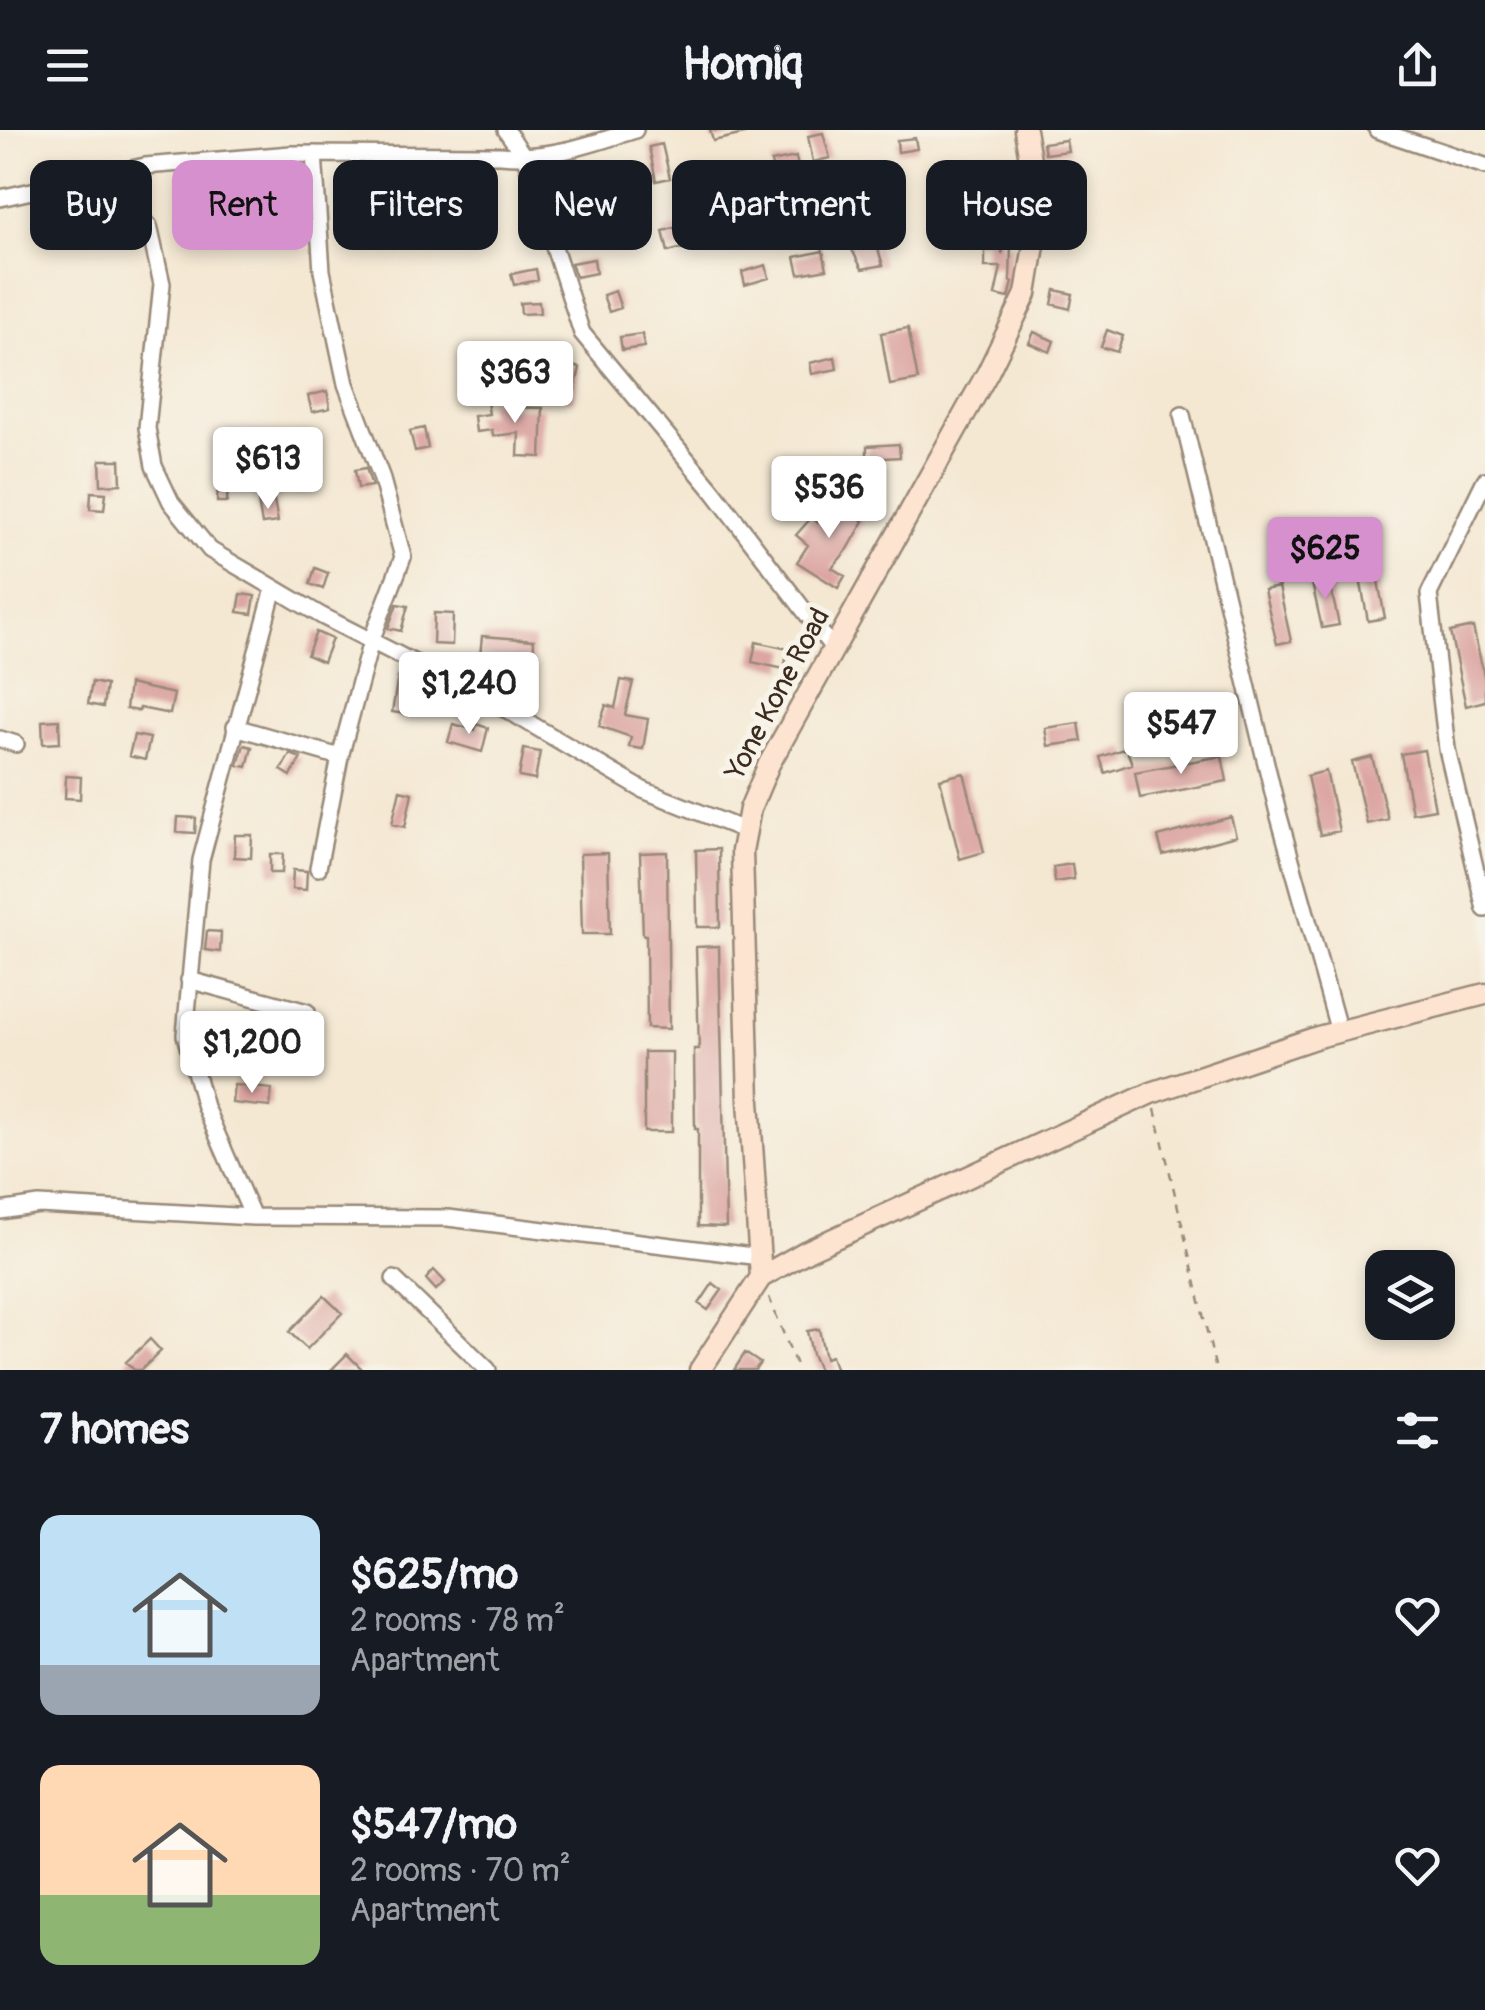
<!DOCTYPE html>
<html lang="en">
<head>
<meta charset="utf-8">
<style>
	body { margin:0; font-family:Pangolin,sans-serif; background:#20242c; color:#f1f3f6; height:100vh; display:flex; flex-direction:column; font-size:38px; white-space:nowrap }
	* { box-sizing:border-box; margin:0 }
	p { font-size:32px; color:#9ea1a6 }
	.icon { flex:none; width:55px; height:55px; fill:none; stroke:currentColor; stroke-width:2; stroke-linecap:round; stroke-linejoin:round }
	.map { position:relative; height:1240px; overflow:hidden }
	.panel { display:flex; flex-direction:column; background:#171b24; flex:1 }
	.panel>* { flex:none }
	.top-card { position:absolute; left:30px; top:30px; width:1425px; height:90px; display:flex; gap:20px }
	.buttons { position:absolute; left:1365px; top:1120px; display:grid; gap:20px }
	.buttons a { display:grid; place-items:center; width:90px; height:90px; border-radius:20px; background:#171b24; box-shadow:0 5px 15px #0003; font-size:50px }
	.price { position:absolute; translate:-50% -85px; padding:0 22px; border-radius:10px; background:#fff; color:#222; font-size:32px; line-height:65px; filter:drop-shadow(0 2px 5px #0008) }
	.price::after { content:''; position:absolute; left:50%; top:60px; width:30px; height:22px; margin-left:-15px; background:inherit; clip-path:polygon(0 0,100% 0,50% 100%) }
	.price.active { background:#d690ce; color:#111 }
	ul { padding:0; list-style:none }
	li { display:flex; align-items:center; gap:30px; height:250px; padding:0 40px }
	li span { display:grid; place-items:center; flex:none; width:280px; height:200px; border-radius:20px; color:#555 }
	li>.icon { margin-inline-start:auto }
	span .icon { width:120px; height:120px; fill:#fffc; stroke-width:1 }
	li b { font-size:42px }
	h2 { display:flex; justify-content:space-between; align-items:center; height:120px; padding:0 40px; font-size:42px }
	.chip { padding:0 35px; border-radius:20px; background:#171b24; box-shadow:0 5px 15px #0003; font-size:35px; line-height:90px }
	.chip.active { background:#d690ce; color:#111 }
	header { display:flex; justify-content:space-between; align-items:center; height:130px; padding:0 40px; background:#171b24; font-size:45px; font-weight:700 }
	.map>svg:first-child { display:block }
	.building { fill:#dca5a2 }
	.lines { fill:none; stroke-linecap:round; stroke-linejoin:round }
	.street-casing { stroke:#988978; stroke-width:20 }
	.secondary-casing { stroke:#988978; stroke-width:25 }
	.path { stroke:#988978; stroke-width:2.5; stroke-dasharray:8 8; stroke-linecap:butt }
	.street { stroke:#fff; stroke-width:15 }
	.secondary { stroke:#fde4d1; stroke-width:20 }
	.labels { text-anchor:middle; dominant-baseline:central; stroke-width:10; stroke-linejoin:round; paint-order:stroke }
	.street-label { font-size:28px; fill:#3b2a1e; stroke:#f7f3e8 }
</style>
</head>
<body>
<header><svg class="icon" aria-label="menu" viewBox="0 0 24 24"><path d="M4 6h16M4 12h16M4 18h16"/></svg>Homiq<svg class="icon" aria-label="share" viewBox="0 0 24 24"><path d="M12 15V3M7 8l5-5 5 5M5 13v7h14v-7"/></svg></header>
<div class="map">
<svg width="1485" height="1240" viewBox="0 0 1485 1240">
	<rect width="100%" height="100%" fill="#f7f3e8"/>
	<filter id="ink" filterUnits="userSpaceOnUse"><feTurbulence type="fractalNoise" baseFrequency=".01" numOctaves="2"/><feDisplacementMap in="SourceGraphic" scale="20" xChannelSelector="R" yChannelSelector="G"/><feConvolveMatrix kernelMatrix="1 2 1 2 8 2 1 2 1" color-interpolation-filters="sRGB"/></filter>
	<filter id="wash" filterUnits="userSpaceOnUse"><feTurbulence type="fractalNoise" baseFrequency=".0048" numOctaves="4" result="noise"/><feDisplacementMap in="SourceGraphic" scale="40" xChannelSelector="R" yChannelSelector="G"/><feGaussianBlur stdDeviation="2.25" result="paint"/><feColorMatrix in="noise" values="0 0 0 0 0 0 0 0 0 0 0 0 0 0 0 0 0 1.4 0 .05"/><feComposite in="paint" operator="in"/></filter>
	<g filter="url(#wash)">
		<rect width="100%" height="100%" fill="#f4e8d3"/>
		<g id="blocks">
			<!-- building -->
			<path class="building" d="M710 0H743L744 4 713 11Z
				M823 3 830 28 813 32 808 6Z
				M915 8 917 19 898 22 897 10Z
				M1066 10 1068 21 1045 24 1043 13Z
				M662 14 670 48 656 51 649 17Z
				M796 27 799 43 788 46 794 73 775 77 772 63 777 62 771 32Z
				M387 36 392 66 381 68 375 37Z
				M278 41 280 61 265 62 263 42Z
				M480 43 485 74 471 77 466 45Z
				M738 43 744 64 706 71 702 52Z
				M863 67 872 117 877 116 883 135 862 139 848 112 843 86 835 87 832 72Z
				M996 67 1015 68V78L995 77Z
				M585 70 587 83 559 89 556 77Z
				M677 97 683 118 668 122 663 101Z
				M751 97 753 108 734 112 732 101Z
				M1001 97 1002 124 1005 114H1011L1010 151 1013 152 1009 168 995 165 1001 137H985V110L975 112 973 102Z
				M823 121 827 139 799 144 795 127Z
				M594 129 596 143 576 147 571 133Z
				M766 135 769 148 745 155 742 142Z
				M536 139 538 150 514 155 511 144Z
				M1055 160 1073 164 1070 179 1052 174Z
				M615 161 621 178 609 182 603 165Z
				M539 172 540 183 521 184 520 173Z
				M908 198 918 250 890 255 881 203Z
				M1107 200 1123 206 1117 222 1101 217Z
				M1034 202 1054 211 1050 222 1029 213Z
				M642 204 644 217 622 220 620 207Z
				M835 227 837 239 812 244 810 233Z
				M561 233 580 238 572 271 553 266Z
				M327 261 330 278 312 282 308 266Z
				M504 269 505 277 543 278 541 327 518 326 519 303 493 306 492 300 476 302 474 286 489 284 487 272Z
				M424 298 428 318 415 321 410 301Z
				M899 314 900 327 867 329V316Z
				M100 330H120L121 354 101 355Z
				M366 338 372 356 358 358 355 340Z
				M870 352 885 360 880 370 864 362Z
				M218 353 228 354 227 372H217Z
				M91 362 106 363 104 380 90 379Z
				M274 370 278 392 262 394 258 372Z
				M831 370 864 391 848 419 832 438 845 446 838 458 797 432 808 415 796 405 812 387 817 392Z
				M1375 435 1385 488 1368 491 1358 438Z
				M315 438 328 443 323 459 310 454Z
				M1328 445 1339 495 1322 498 1311 449Z
				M1279 457 1291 511 1277 514 1264 460Z
				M241 464 255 466 252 484 238 482Z
				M397 474 408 476 401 501 388 498Z
				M434 483 453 484 452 515 433 514Z
				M1473 497 1485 550V571L1466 576 1450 502Z
				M316 502 332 509 323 532 307 525Z
				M482 506 534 510 533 535 511 534 512 530 480 526Z
				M756 512 788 519 784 539 752 532Z
				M398 547 417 551 411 585 392 582Z
				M621 550 633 552 625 585 648 589 643 619 629 617 631 607 599 596 606 575 615 578Z
				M92 552 106 555 103 577 88 574Z
				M129 554 174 564 170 584 140 578 139 581 126 579Z
				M59 590 60 613 43 614 42 591Z
				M1079 593 1082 611 1048 616 1045 598Z
				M453 594 475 600 476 594 488 598 482 622 448 612Z
				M134 605 150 608 145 630 129 626Z
				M244 615 252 617 247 637 238 635Z
				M1126 618 1132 634 1105 643 1100 627Z
				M524 619 540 622 535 650 519 647Z
				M1424 620 1435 679 1412 683 1401 624Z
				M290 624 301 628 291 646 281 640Z
				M1222 626 1227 651 1140 668 1135 642Z
				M1372 627 1388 689 1367 694 1352 632Z
				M1326 641 1339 701 1320 705 1307 646Z
				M964 643 984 722 960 729 940 649Z
				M66 646 81 647 80 669 65 668Z
				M400 660 412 663 405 697 392 694Z
				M178 687 196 688 195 703 177 702Z
				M1231 687 1236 706 1163 725 1158 707Z
				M235 705H252L251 728 234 727Z
				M719 719 720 797H697L696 720Z
				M667 722 669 899 647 898 646 805H643L640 723Z
				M608 723 610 804H582L580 724Z
				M270 724H283L282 743H270Z
				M1072 734 1074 749 1055 752 1053 737Z
				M293 740 307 741 306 760 292 759Z
				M207 801 221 802 220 822 205 820Z
				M719 816 726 1097 698 1096V999H695L694 919H699L696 817Z
				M644 922H672V1002H644Z
				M234 955 272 959 270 977 232 973Z
				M434 1140 445 1152 436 1160 426 1149Z
				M713 1153 722 1160 708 1180 699 1174Z
				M324 1166 342 1183 307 1219 289 1202Z
				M819 1199 825 1228 831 1226 836 1240H819L812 1224 807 1201Z
				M150 1209 161 1221 141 1240H134L126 1232Z
				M745 1223 760 1233 755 1240H734Z
				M347 1224 363 1240H331Z"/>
		</g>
	</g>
	<g filter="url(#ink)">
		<use href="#blocks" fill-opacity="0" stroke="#988978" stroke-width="2.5"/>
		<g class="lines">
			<!-- street casing -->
			<g class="street-casing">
				<path id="street" d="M506 0 525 28 582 203 714 362 832 517
					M1377 0 1485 36
					M314 24 322 141 346 254 381 346 403 427 371 511 340 627 318 738
					M101 44 149 96 162 154 147 298 154 336 171 372 210 420 322 486 507 580 643 660 744 700
					M0 68 145 36 291 24 501 25C547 30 591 14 635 0
					M1182 285 1278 683 1339 902
					M1485 350 1429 464 1447 619 1485 779
					M235 597 340 627
					M0 609 16 614
					M189 850 307 882
					M0 1081 39 1075 253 1087 448 1088 760 1127
					M253 1087 205 977 185 905 201 730 274 458
					M394 1149 488 1240"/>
			</g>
			<!-- secondary casing -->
			<g class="secondary-casing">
				<path id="secondary" d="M761 1147 807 1121 1151 963 1318 907 1485 864
					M700 1240 761 1147 749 971 742 721 750 679 769 634 988 242 1026 164 1036 103V65L1025 0"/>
			</g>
			<!-- path -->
			<path class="path" d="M1155 979 1216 1240
				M769 1167 798 1240"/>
			<!-- street -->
			<use href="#street" class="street"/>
			<!-- secondary -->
			<use href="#secondary" class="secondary"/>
		</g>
	</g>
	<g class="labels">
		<!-- street labels -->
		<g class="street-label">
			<text transform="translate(778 564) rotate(-62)">Yone Kone Road</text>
		</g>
	</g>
</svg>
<div class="buttons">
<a><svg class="icon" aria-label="layers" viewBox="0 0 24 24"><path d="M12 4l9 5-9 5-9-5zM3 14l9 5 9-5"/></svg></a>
</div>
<b class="price" style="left:515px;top:296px">$363</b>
<b class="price" style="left:268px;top:382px">$613</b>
<b class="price" style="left:829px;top:411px">$536</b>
<b class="price active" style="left:1325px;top:472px">$625</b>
<b class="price" style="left:469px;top:607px">$1,240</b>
<b class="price" style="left:1181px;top:647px">$547</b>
<b class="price" style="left:252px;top:966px">$1,200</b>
<div class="top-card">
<a class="chip">Buy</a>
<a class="chip active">Rent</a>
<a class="chip">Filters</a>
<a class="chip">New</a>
<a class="chip">Apartment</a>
<a class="chip">House</a>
</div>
</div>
<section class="panel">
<h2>7 homes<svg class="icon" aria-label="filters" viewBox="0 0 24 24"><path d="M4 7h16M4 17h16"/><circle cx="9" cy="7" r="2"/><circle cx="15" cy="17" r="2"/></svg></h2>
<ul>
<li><span style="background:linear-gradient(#bfe0f5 75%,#9aa5b1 0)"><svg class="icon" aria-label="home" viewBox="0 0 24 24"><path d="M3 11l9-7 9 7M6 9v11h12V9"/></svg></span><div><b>$625/mo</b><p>2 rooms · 78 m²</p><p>Apartment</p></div><svg class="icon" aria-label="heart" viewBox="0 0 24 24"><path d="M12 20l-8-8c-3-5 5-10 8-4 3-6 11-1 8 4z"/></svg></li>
<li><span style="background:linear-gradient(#ffd9b3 65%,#8fb573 0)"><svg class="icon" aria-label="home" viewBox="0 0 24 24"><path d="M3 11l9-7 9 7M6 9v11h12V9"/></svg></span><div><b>$547/mo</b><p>2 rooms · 70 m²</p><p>Apartment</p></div><svg class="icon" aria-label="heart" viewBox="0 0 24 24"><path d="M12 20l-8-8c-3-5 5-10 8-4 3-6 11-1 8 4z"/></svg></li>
</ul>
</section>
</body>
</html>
